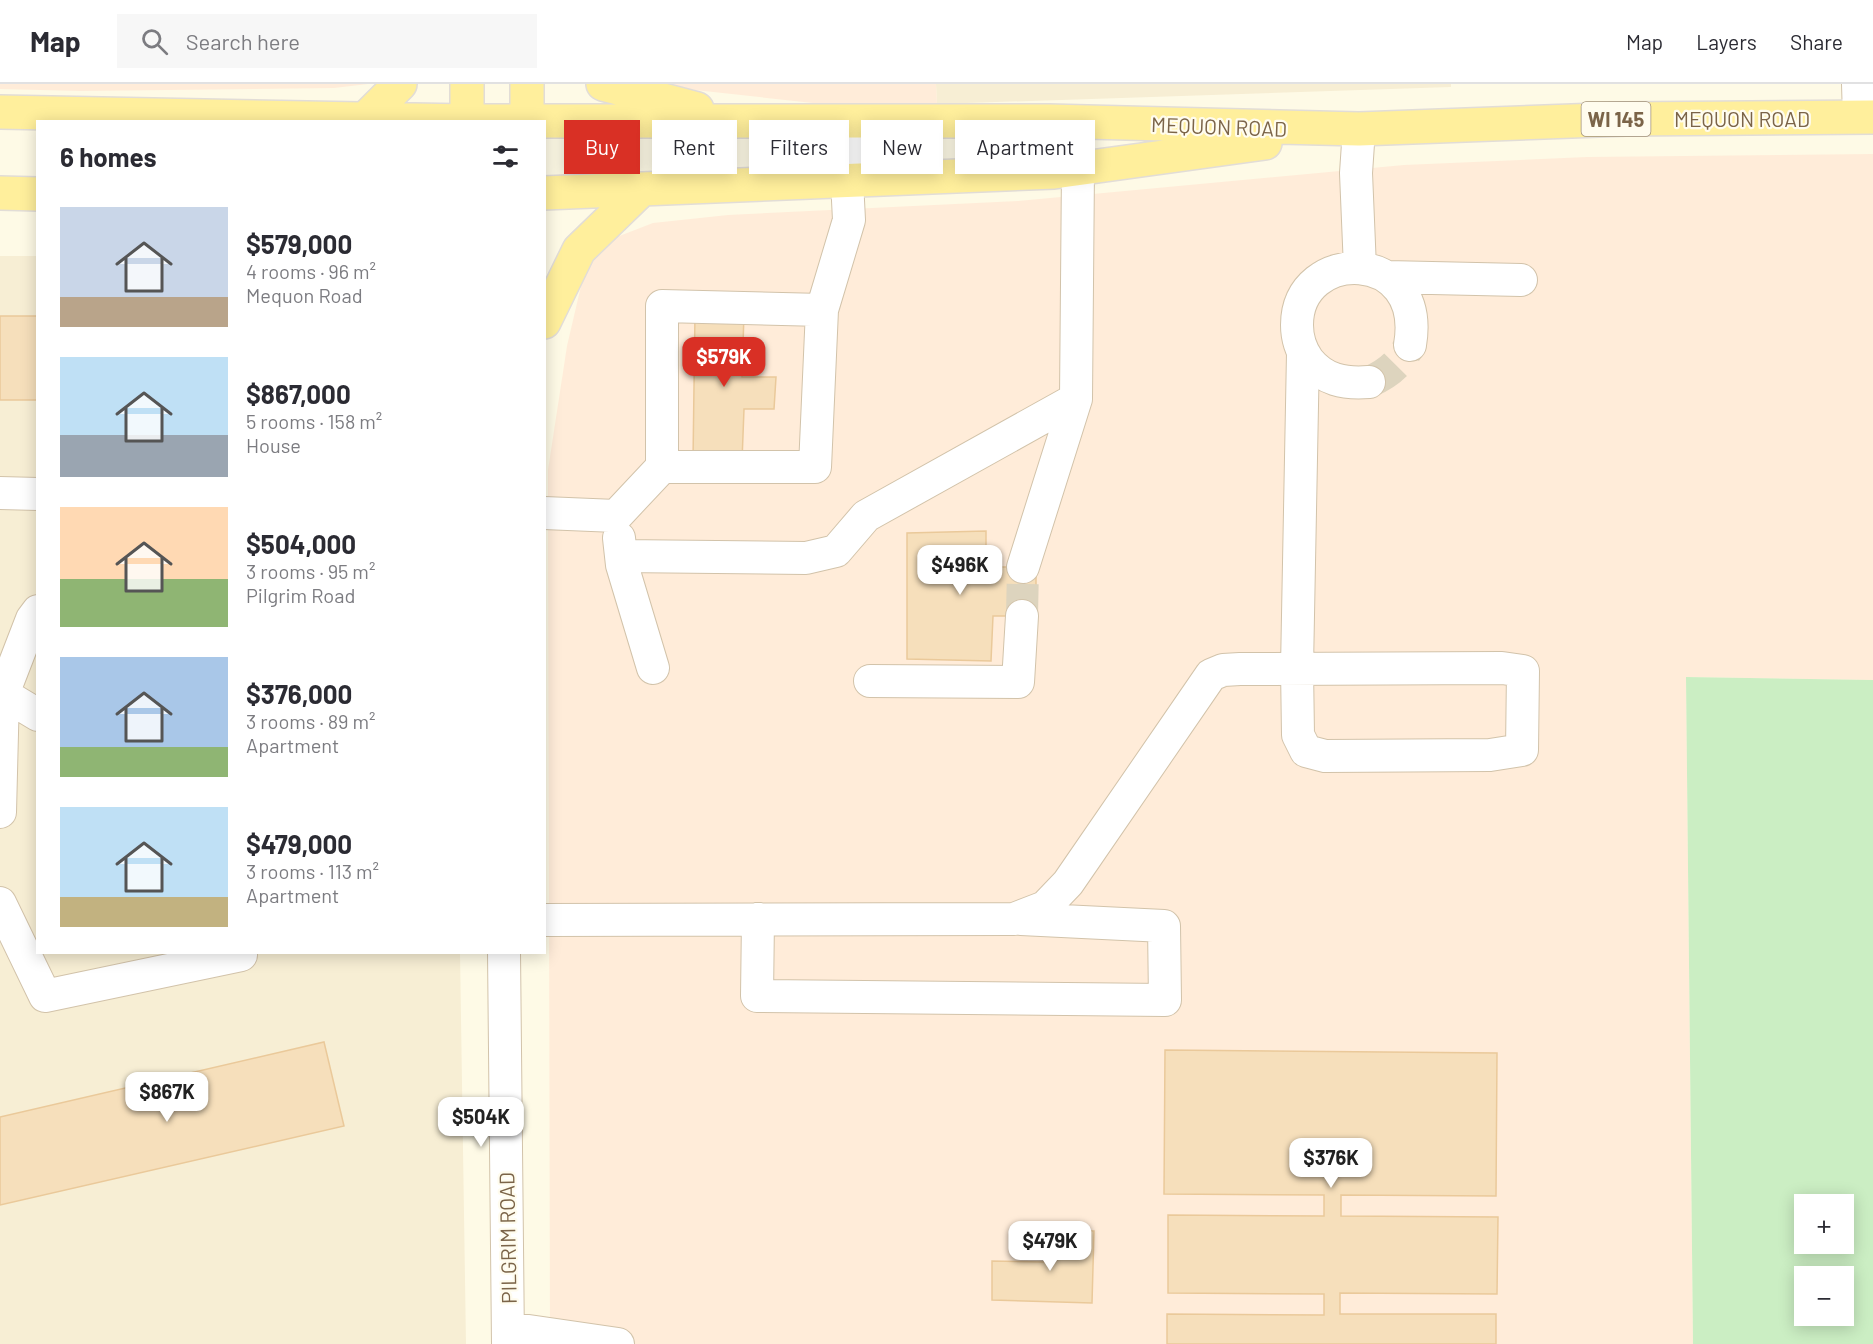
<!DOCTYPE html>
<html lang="en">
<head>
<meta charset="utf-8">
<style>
	body { margin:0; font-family:Barlow,sans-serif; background:#f7f7f7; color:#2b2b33; height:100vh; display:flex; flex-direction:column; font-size:22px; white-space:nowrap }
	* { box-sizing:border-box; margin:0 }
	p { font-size:20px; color:#7c7c81 }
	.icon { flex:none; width:33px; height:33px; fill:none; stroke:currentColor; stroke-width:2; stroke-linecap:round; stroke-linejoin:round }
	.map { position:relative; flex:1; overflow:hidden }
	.side { position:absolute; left:36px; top:36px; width:510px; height:834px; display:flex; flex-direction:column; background:#fff; border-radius:0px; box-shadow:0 3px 15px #0003 }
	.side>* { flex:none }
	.banner { position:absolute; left:564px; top:36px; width:570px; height:54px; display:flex; gap:12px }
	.controls { position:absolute; left:1794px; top:1110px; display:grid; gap:12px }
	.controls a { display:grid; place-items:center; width:60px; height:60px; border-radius:0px; background:#fff; box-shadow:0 3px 15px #0003; font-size:30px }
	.price { position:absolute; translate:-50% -51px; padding:0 14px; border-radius:12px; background:#fff; color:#222; font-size:20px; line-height:39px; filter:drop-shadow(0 2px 3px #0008) }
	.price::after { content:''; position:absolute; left:50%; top:36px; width:18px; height:14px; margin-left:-9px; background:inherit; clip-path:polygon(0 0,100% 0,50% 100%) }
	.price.current { background:#d93025; color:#fff }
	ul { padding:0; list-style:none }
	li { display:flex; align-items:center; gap:18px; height:150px; padding:0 24px }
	li span { display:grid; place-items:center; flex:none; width:168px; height:120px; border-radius:0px; color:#555 }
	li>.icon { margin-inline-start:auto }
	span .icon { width:72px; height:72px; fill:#fffc; stroke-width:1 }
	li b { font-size:26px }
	h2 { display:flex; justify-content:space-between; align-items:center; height:72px; padding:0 24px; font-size:26px }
	.pill { padding:0 21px; border-radius:0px; background:#fff; box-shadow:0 3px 15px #0003; font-size:21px; line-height:54px }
	.pill.current { background:#d93025; color:#fff }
	header { display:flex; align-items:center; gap:36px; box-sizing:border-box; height:84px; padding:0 30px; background:#fff; border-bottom:2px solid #e1e1e2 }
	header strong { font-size:28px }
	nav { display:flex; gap:33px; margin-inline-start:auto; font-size:21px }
	.search { width:420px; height:54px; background:#f7f7f7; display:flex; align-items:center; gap:15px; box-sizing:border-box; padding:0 21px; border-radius:0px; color:#7c7c81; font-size:22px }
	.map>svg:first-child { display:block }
	.residential { fill:#f7eed4 }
	.commercial { fill:#ffecd9 }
	.green { fill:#cbeec3; fill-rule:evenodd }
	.building { fill:#f6dfbb; stroke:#eac99a; stroke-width:1.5 }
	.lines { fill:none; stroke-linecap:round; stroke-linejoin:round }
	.minor-tunnel { stroke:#ddd4be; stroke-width:32; stroke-dasharray:32 16; stroke-linecap:butt }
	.minor-casing { stroke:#d2c3aa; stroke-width:34 }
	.major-casing { stroke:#e2ddd7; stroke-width:36 }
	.minor { stroke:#fff; stroke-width:32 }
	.major { stroke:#ffef9c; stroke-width:33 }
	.labels { text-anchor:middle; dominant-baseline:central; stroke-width:4.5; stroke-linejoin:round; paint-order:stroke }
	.shield { fill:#fffcee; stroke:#a3927a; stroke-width:1.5 }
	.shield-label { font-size:20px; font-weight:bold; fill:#7b6448 }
	.street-label { font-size:21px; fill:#7b6448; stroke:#fffcee }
</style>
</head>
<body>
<header>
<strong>Map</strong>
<div class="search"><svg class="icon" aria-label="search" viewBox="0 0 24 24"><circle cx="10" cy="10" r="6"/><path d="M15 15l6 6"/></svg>Search here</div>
<nav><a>Map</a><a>Layers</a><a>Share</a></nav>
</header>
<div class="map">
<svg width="1873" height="1260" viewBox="0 0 1873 1260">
	<rect width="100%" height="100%" fill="#fefae6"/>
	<!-- residential -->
	<path class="residential" d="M936 0H1451V3L937 20Z
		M0 172H37L38 868 460 869 466 1260H0Z"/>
	<!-- commercial -->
	<path class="commercial" d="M0 0H368L334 4 80 7 0 5Z
		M669 0H936L937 20H822L695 6Z
		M1873 70V596L1686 593 1693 1260H550L548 386 567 262 581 202 591 177 609 156 653 139 728 131 1018 117 1404 81 1587 73Z"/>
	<!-- green -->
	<path class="green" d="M1686 593 1873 596V1260H1693ZM1804 1120H1844V1160H1804ZM1804 1192H1844V1232H1804Z"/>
	<!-- building -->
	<path class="building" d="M695 229H744L742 293H776L774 325H744L742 377H693Z
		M0 232H38V316H0Z
		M986 447V483H1036V532H993L991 577 907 575V449Z
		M324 958 344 1042 0 1121V1033Z
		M1165 966 1497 969 1496 1112 1341 1111V1132L1498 1133 1497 1210 1340 1209V1230H1496V1260H1167V1230L1324 1231V1210L1168 1209V1131L1324 1132V1111L1164 1110Z
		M1045 1146 1094 1147 1092 1219 992 1216V1177L1044 1178Z"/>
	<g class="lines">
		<!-- minor-tunnel -->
		<path class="minor-tunnel" d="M1369 298C1389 289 1399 280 1410 261
			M1022 532 1023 483"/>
		<!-- minor casing -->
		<g class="minor-casing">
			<path id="minor" d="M1858 0 1859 33
				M1359 45 1356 89 1360 184
				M1387 193 1521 196
				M1369 298C1344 300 1324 296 1308 276 1301 266 1297 254 1297 241 1297 162 1427 162 1410 261
				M662 383H815L822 226 849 136 847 97 849 37
				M0 409 38 410
				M544 429 616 432 662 383V222L822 226
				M619 454 622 481 653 584
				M621 472 806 474 836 467 866 432 1076 315
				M1023 483 1076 315 1078 85
				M870 597 1018 598 1022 532
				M0 604 3 610 38 631
				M0 728 3 610 32 535 38 527
				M0 819 45 912 241 871
				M758 835 757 912 1165 916 1164 842 1021 835
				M544 836 1014 835 1045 823 1068 799 1211 591 1223 586 1240 585 1502 584 1523 587 1522 666 1490 671 1325 672 1306 667 1298 651 1297 584 1303 269
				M504 868 508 1260
				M508 1244 618 1260"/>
		</g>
		<!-- major casing -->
		<g class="major-casing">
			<path id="major" d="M467 0V38
				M527 0V38
				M603 0 697 25
				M0 28 467 37H1049L1359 45 1626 35 1873 33
				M365 35 400 0
				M0 109 38 110
				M544 109 1054 88 1265 59
				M544 238 579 166 642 105"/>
		</g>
		<!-- minor -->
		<use href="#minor" class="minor"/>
		<!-- major -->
		<use href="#major" class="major"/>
	</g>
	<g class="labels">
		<!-- shield labels -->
		<rect class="shield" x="1581.5" y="18" width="69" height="34" rx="4.5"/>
		<g class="shield-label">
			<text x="1616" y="35">WI 145</text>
		</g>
		<!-- street labels -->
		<g class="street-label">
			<text x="1742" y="34">MEQUON ROAD</text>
			<text transform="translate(1219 42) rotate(2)">MEQUON ROAD</text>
			<text transform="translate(507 1154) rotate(-91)">PILGRIM ROAD</text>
		</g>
	</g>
</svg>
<div class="controls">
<a>+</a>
<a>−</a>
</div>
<b class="price current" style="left:724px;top:304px">$579K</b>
<b class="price" style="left:960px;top:512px">$496K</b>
<b class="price" style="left:167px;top:1039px">$867K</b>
<b class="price" style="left:481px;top:1064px">$504K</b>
<b class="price" style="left:1331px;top:1105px">$376K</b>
<b class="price" style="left:1050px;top:1188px">$479K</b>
<div class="banner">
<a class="pill current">Buy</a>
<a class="pill">Rent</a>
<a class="pill">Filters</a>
<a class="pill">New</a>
<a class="pill">Apartment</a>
</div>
<section class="side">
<h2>6 homes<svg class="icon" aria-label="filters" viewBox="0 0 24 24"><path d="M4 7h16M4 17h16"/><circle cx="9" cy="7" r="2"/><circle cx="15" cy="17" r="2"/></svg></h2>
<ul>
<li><span style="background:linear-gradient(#c9d6e8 75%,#b9a48a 0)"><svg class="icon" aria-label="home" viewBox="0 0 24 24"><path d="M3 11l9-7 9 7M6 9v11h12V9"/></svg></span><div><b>$579,000</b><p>4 rooms · 96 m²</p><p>Mequon Road</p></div></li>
<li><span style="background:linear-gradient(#bfe0f5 65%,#9aa5b1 0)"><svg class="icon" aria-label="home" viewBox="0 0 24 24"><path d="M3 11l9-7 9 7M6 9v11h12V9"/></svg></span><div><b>$867,000</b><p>5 rooms · 158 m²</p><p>House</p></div></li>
<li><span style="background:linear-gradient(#ffd9b3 60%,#8fb573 0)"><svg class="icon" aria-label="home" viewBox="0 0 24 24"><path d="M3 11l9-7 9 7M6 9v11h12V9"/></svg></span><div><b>$504,000</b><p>3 rooms · 95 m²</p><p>Pilgrim Road</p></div></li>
<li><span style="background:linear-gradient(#a9c7e8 75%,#8fb573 0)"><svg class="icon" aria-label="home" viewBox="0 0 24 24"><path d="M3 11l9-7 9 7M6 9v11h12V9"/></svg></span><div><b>$376,000</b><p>3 rooms · 89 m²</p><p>Apartment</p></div></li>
<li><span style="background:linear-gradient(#bfe0f5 75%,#c2b280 0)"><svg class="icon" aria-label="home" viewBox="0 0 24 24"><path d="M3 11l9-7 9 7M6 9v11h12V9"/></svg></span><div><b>$479,000</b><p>3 rooms · 113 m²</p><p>Apartment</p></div></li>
</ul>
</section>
</div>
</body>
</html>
